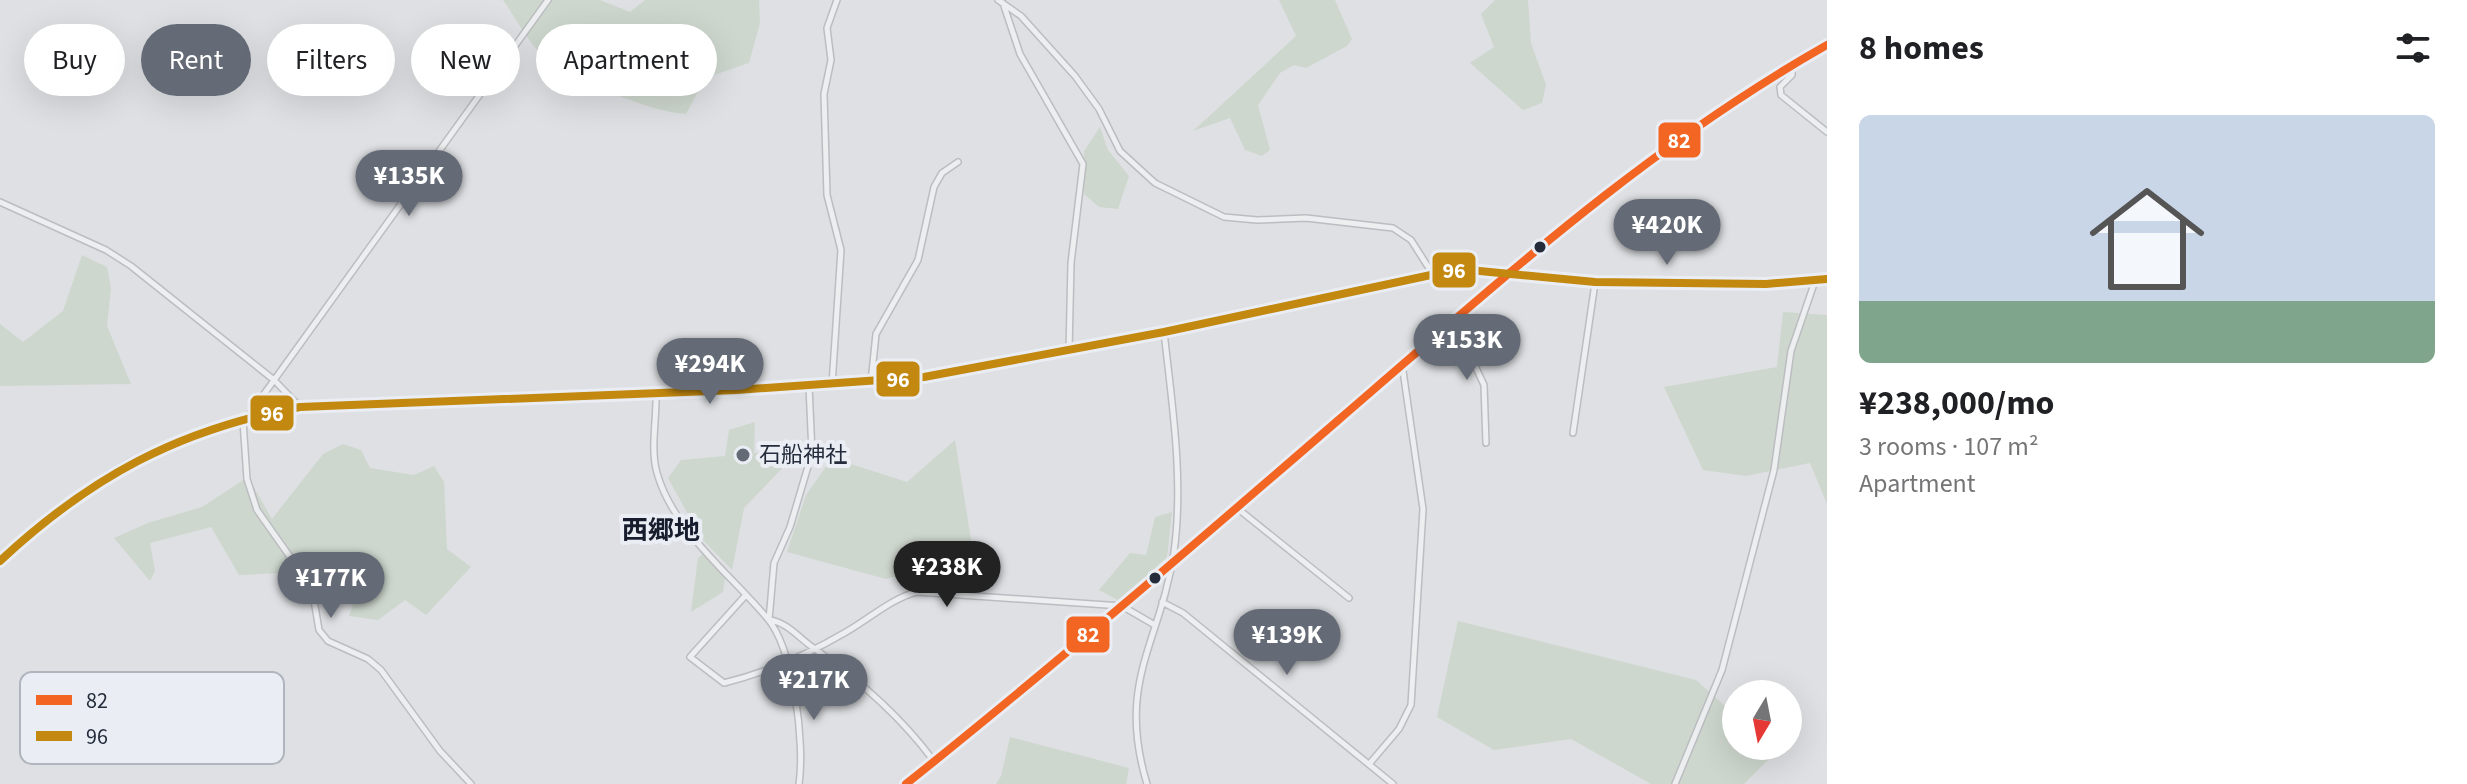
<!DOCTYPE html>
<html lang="en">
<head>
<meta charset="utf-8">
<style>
	body { margin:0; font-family:"Source Sans 3","Noto Sans JP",sans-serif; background:#f2f2f2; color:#202124; height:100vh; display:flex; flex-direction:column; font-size:30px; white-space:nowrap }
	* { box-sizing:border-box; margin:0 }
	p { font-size:26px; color:#757577 }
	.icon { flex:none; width:44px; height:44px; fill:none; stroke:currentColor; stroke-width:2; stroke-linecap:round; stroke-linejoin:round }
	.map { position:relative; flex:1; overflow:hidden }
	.drawer { display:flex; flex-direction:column; background:#fff; width:640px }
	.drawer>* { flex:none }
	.top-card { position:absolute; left:24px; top:24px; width:760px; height:72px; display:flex; gap:16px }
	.needle { width:52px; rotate:190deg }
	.tools { position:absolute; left:1722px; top:680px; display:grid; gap:16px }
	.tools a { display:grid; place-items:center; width:80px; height:80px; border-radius:50%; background:#fff; box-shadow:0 8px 32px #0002; font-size:40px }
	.price { position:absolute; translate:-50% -68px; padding:0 18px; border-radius:28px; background:#656b76; color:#fff; font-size:26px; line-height:52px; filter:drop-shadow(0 2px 4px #0008) }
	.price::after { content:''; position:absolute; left:50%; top:48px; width:24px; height:18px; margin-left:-12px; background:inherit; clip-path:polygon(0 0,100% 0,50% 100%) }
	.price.selected { background:#222; color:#fff }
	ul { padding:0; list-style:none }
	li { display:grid; align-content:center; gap:16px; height:424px; padding:0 32px }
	li span { display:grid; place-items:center; height:248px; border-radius:12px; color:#555 }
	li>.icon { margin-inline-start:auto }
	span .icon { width:144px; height:144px; fill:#fffc; stroke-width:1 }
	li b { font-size:34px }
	h2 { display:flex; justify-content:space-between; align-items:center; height:96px; padding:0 32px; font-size:34px }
	.chip { padding:0 28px; border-radius:36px; background:#fff; box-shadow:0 8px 32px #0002; font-size:28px; line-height:72px }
	.chip.selected { background:#656b76; color:#fff }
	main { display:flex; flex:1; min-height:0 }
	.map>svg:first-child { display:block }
	.green { fill:#ced7ce }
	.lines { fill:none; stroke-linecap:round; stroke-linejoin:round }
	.street-casing { stroke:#bbbdc0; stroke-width:8 }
	.highway-casing { stroke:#b0b3b8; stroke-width:13 }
	.street { stroke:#eceef0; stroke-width:5 }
	.secondary { stroke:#bfc1c6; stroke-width:8 }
	.highway { stroke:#f2f3f4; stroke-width:10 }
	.bus-1-casing { stroke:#eaeef4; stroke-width:14 }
	.bus-2-casing { stroke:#eaeef4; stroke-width:14 }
	.bus-1 { stroke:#f26522; stroke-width:8 }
	.bus-2 { stroke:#c2880f; stroke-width:8 }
	.bus-dot { fill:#242c3c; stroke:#eaeef4; stroke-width:3 }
	.poi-dot { fill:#656b76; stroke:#eaeef4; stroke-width:3 }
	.labels { text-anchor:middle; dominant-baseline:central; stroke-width:8; stroke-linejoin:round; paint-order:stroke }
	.poi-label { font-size:22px; fill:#242c3c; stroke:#eaeef4; text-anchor:start }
	.quarter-label { font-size:26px; font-weight:bold; fill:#171d2d; stroke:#eaeef4 }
	.key { fill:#eaeef4; stroke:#afb4bd; stroke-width:2 }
	.key-label { font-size:22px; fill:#242c3c }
	.line-badge { stroke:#eaeef4; stroke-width:3 }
	.badge-label { font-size:22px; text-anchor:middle; font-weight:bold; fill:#fff }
</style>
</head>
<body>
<main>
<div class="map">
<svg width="1827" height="784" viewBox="0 0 1827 784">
	<rect width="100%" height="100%" fill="#dee0e3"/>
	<!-- green -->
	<path class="green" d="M503 0H600L630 12 645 0H759L760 23 749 63 705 78 686 114C649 112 579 81 548 60 530 47 516 18 503 0Z
		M1279 0H1335L1352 39 1347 46 1306 68 1294 65 1280 73 1258 105 1270 150 1262 156 1245 150 1230 118 1193 131 1296 36Z
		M1495 0H1528L1531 43 1546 85 1542 103 1523 110 1470 63 1494 47 1481 14Z
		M1100 127 1108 150 1129 176 1118 209 1099 207 1084 194V151Z
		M82 255 107 267 111 288 107 326 131 384 0 386V324L23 342 63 311Z
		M1783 312 1827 315V504L1810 463 1746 476 1703 470 1664 387 1777 367Z
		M755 422 754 453H797L744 508 732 570 701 538 668 478 681 460 725 456 729 430Z
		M955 440 978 583 917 590 906 573 886 579 787 552 806 495 832 458 907 482Z
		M343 444 361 450 370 468 414 475 434 466 444 482 447 549 471 567 426 615 405 600 378 620 349 616 360 584 343 570 239 575 211 527 150 543 155 571 150 581 114 538 148 523 202 507 248 477 272 519 323 454Z
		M1172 512 1167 557 1120 601 1099 590 1130 553 1146 555 1155 517Z
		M703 554 725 577 723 592 691 612 698 558Z
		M1458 621 1696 680 1736 716V746H1770L1776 752 1744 784H1651L1571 739 1494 750 1437 717Z
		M1010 737 1129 768 1126 784H996L1001 776Z"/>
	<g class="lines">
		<!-- street casing -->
		<g class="street-casing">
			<path id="street" d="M998 0 1021 16 1075 76 1099 109 1120 151 1155 183 1224 217 1257 220 1306 218 1393 228 1411 240 1432 273
				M1003 3 1020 54 1083 164 1071 263 1069 351
				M1792 65V75L1780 87 1781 95 1827 132
				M0 202 106 250 131 266 274 380 300 407
				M1454 321 1484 385 1486 443
				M871 382 876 334 918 260 934 187 942 173 958 162
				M832 385 841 250 827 195 824 94 831 60 827 28 837 0
				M809 386 812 453 790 527 774 563 769 620C786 621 801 640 815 649 859 680 901 717 933 760
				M656 393C657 417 650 449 657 473 673 530 730 574 767 618 794 649 805 744 799 784
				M246 419 548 0
				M247 419 300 407 736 390 878 381 980 368 1164 332C1172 404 1184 480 1174 552 1160 644 1116 682 1147 784
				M243 421 247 479 257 510 312 588 319 630 328 641 368 659 381 670 440 751 471 784
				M1573 433 1595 283
				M1237 508 1349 598
				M745 596 690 657 724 683C768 672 807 655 846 632 869 619 892 598 917 592L1122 606 1153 624
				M1162 602 1183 613 1393 784
				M1370 763 1399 729 1411 705 1423 509 1402 364
				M1675 784 1722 670 1774 470 1791 351 1815 281"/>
		</g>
		<!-- highway casing -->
		<g class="highway-casing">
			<path id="highway" d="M906 784C1065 657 1218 524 1372 391 1519 264 1656 142 1827 45"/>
		</g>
		<!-- street -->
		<use href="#street" class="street"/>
		<!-- secondary -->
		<path class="secondary" d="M1164 332 1459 269 1595 282 1766 284 1827 279
			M0 561C43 521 92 479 145 454 177 439 212 431 246 419"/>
		<!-- highway -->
		<use href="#highway" class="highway"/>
		<!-- bus-1 casing -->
		<g class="bus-1-casing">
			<path id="bus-1" d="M906 784C1065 657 1218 524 1372 391 1519 264 1656 142 1827 45"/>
		</g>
		<!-- bus-2 casing -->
		<g class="bus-2-casing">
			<path id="bus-2" d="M0 561C90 477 179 429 300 407L736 390 924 377 1164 332 1459 269 1595 282 1766 284 1827 279"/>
		</g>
		<!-- bus-1 -->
		<use href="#bus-1" class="bus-1"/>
		<!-- bus-2 -->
		<use href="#bus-2" class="bus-2"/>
	</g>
	<!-- markers -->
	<g class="bus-dot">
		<circle cx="1540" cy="247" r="7"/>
		<circle cx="1155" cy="578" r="7"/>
	</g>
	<circle class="poi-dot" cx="743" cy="455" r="8"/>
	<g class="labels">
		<!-- poi labels -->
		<g class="poi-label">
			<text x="759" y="455">石船神社</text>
		</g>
		<!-- quarter labels -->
		<g class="quarter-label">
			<text x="661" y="530">西郷地</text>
		</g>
	</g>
	<!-- legend -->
	<rect x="20" y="672" width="264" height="92" rx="12" class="key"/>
	<rect x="36" y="695" width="36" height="10" fill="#f26522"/>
	<rect x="36" y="731" width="36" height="10" fill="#c2880f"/>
	<g class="key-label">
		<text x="86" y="708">82</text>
		<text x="86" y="744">96</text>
	</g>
	<g class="line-badge">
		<rect x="1657" y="121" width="45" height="38" rx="8" fill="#f26522"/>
		<rect x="1431" y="251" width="46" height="38" rx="8" fill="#c2880f"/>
		<rect x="875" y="360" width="46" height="38" rx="8" fill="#c2880f"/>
		<rect x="249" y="394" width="46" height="38" rx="8" fill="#c2880f"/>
		<rect x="1065" y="615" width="46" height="39" rx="8" fill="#f26522"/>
	</g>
	<g class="badge-label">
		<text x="1679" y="148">82</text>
		<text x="1454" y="278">96</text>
		<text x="898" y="387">96</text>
		<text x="272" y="421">96</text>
		<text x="1088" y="642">82</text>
	</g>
</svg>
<div class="tools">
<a><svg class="needle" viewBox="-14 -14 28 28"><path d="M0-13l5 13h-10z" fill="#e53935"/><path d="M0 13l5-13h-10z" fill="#757577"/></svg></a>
</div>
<b class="price" style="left:409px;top:218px">¥135K</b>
<b class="price" style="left:1667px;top:267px">¥420K</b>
<b class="price" style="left:1467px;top:382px">¥153K</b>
<b class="price" style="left:710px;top:406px">¥294K</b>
<b class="price selected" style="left:947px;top:609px">¥238K</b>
<b class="price" style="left:331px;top:620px">¥177K</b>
<b class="price" style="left:1287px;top:677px">¥139K</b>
<b class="price" style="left:814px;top:722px">¥217K</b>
<div class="top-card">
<a class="chip">Buy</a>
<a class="chip selected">Rent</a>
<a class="chip">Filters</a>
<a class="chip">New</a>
<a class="chip">Apartment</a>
</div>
</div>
<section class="drawer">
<h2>8 homes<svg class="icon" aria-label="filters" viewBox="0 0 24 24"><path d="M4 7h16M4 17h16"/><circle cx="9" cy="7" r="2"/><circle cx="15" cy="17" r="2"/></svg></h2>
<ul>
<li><span style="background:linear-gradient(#c9d6e8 75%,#7fa58c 0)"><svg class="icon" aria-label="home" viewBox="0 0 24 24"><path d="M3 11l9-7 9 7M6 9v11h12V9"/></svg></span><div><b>¥238,000/mo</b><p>3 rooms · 107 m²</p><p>Apartment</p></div></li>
</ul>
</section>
</main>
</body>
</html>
